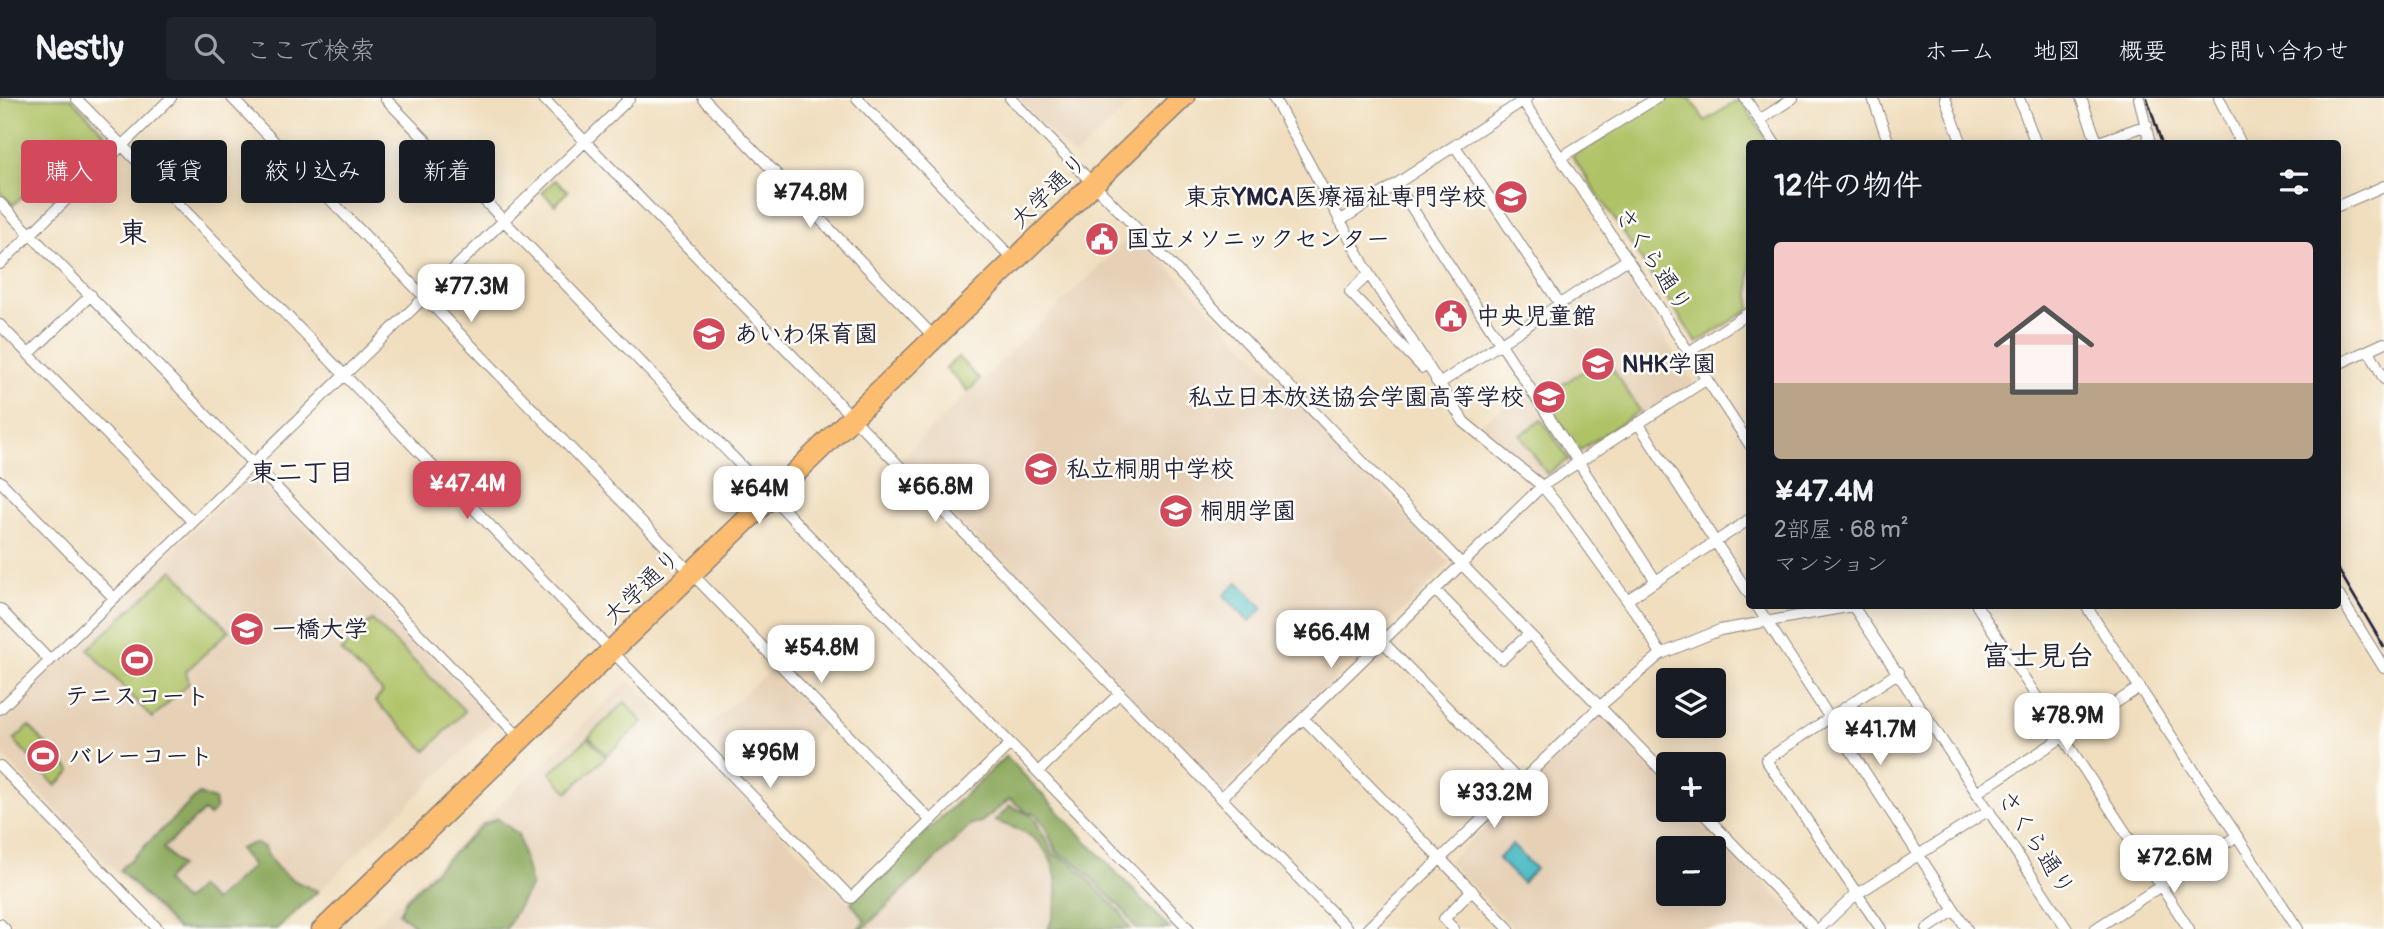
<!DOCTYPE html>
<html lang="ja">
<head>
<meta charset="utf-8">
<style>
	body { margin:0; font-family:Pangolin,"Klee One",sans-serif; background:#20242c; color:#f1f3f6; height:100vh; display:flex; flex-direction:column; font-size:26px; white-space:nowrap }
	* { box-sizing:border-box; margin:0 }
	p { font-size:23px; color:#9ea1a6 }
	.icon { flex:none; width:38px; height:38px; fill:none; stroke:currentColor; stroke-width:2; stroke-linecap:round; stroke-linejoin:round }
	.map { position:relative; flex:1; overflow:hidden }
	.side { position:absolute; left:1746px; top:42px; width:595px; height:469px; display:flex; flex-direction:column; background:#171b24; border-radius:7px; box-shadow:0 4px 18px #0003 }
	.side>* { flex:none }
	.banner { position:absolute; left:21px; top:42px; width:665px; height:63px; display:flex; gap:14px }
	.tools { position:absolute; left:1656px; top:570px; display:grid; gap:14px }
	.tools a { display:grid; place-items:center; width:70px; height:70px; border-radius:7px; background:#171b24; box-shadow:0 4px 18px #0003; font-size:35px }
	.price { position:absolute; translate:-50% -60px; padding:0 16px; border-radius:14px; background:#fff; color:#222; font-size:23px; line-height:46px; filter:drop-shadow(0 2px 4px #0008) }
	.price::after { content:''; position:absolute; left:50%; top:42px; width:21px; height:16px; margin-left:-10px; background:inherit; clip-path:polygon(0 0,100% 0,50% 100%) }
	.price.on { background:#d1495b; color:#fff }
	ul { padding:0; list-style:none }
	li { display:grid; align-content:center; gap:14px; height:371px; padding:0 28px }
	li span { display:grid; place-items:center; height:217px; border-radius:7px; color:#555 }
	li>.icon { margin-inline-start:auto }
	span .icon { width:126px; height:126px; fill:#fffc; stroke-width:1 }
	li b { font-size:30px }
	h2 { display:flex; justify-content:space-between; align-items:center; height:84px; padding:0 28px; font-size:30px }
	.pill { padding:0 24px; border-radius:7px; background:#171b24; box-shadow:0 4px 18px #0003; font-size:24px; line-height:63px }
	.pill.on { background:#d1495b; color:#fff }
	header { display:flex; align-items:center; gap:42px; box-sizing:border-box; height:98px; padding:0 35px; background:#171b24; border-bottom:2px solid #363941 }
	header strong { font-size:33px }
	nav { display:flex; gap:38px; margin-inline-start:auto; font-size:24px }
	.search { width:490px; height:63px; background:#20242c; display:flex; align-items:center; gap:18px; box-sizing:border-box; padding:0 24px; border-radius:7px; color:#9ea1a6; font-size:26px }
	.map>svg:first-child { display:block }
	.built { fill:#e6d0b6; fill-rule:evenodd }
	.green { fill:#afc266; stroke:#687250; stroke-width:2 }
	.forest { fill:#8ba85b; stroke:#56654b; stroke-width:2 }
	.water { fill:#4ebcc5; stroke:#386f80; stroke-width:2 }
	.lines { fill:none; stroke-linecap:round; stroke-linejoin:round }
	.minor-casing { stroke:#89807c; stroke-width:12 }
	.major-casing { stroke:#89807c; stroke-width:15 }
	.minor { stroke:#fff; stroke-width:10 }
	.major { stroke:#fcbd6f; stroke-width:12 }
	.rail { stroke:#22223b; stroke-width:2.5 }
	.labels { text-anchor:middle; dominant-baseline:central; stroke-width:5; stroke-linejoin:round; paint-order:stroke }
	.street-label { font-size:24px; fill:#22223b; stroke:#fdfcf7 }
	.poi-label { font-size:24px; font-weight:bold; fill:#22223b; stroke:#fdfcf7; text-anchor:start }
	.neighbourhood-label { font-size:26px; font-weight:bold; fill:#22223b; stroke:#fdfcf7 }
	.quarter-label { font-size:28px; font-weight:bold; fill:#22223b; stroke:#fdfcf7 }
</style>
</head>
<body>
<header>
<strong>Nestly</strong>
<div class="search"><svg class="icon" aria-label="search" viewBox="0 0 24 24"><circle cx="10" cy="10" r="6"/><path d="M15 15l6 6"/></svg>ここで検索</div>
<nav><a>ホーム</a><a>地図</a><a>概要</a><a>お問い合わせ</a></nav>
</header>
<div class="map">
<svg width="2384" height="831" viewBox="0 0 2384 831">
	<rect width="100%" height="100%" fill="#fdfcf7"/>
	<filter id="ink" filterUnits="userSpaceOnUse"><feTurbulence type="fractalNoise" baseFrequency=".0143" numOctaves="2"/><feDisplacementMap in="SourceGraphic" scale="14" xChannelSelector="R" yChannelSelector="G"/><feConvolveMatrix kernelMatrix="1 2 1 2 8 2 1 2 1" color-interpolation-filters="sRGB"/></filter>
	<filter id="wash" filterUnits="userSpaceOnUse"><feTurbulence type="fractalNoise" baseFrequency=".00686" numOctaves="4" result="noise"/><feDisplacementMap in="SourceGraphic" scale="28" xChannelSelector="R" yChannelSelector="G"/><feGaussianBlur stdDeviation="1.57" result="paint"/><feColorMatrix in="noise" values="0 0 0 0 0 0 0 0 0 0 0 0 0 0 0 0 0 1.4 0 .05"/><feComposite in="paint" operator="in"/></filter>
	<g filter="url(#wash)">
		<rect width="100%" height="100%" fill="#f0debe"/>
		<!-- built -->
		<path class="built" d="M1017 0H1128L1133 4 1074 59Z
			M1135 134 1354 361 1450 465 1222 694 899 362Z
			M1621 172 1694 286 1542 383 1479 326 1531 292 1503 247Z
			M253 376 494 623 280 831H170L0 654V618Z
			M772 571 825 627 750 694 698 637Z
			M629 583 850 806 1006 658 1170 831H370Z
			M1601 617 1668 685V712H1694L1809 831H1514L1449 764ZM1668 751H1713V796H1668Z"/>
		<!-- green -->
		<path class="green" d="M0 0H71L113 44 55 101 37 85 13 107 0 94Z
			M1665 0H1690L1705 23 1740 1 1769 45 1750 46V211L1697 245 1572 58Z
			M555 82 568 93 555 107 542 94Z
			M958 259 980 282 968 293 946 270Z
			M1605 259 1640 313 1578 353 1543 299Z
			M1542 322 1569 361 1547 376 1520 337Z
			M173 472 229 533 186 573 189 585 152 620 88 551Z
			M372 522 465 613 426 653 375 603 383 594 341 553Z
			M625 604 643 624 607 657 589 638Z
			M29 628 71 673 56 688 14 642Z
			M588 640 606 659 568 694 550 675Z"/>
		<!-- forest -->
		<path class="forest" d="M1006 658 1170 831H1136L1126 815 1073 762 1057 755 1044 727 1035 715H1028L1010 701 981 724 972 726 863 831H858L865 822 851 805Z
			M199 696 214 702 216 711 209 718 204 713 163 750 180 768 165 783 184 803 199 789 214 803 253 768 239 751 254 745 264 749C274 774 294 784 318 793L277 831H177L120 772Z
			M1010 708 1033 718 1054 757 1071 764 1122 816 1130 831H1048C1064 797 1060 756 1026 735 1017 730 1005 727 995 723Z
			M497 720 518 736 531 787 506 831H419L399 815 406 801 482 727Z"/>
		<!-- water -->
		<path class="water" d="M1238 484 1263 510 1249 524 1224 497Z
			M1512 747 1536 771 1522 785 1498 761Z"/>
	</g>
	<g filter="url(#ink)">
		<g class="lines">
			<!-- minor casing -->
			<g class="minor-casing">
				<path id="minor" d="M76 0 851 800 1010 646
					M232 0 931 723
					M385 0 1038 674
					M543 0 1348 831
					M703 0 936 241
					M857 0 1015 163
					M1010 0 1668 679
					M1274 0 1369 176 1464 324 1542 388 1562 412 1639 519 1661 556
					M1521 0 1750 347
					M1745 0 1775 46
					M1873 0 1889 46
					M1945 0 1962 46
					M2019 0 2036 46
					M2081 0 2097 44
					M2139 0 2150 46
					M2219 0 2241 46
					M1760 22 1793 0
					M2093 46 2147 27
					M1455 48 1560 206
					M1561 59 1657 0
					M1397 87 1656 483
					M0 105 522 642
					M2338 108 2384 88
					M1340 123 1527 0
					M0 166 171 0
					M1369 176 1350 194 1423 270
					M0 227 192 423
					M2369 252 2384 281
					M1689 254 1750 214
					M29 256 91 197
					M2338 266 2384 245
					M1436 283 1439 286 1628 161
					M1638 325 1750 497
					M0 383 114 500
					M1435 492 1502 561 1529 536
					M2338 496 2384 570
					M1627 502 1750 421
					M1757 508 1967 831
					M1853 508 2067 831
					M1977 508 2189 831
					M2086 508 2298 831
					M0 511 49 562
					M1382 543 1521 685
					M1120 595 1038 674 1189 831
					M0 611 630 0
					M1303 620 1509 831
					M0 668 158 831
					M1978 694 2140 589
					M1221 700 1542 388 1707 281
					M1700 712 1815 831
					M0 826 5 831
					M1367 831 1599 609 1661 556 1720 532 1853 508
					M1454 831 1444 821 1472 792
					M1819 831 1854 798 1989 712
					M1881 831 1766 662 1899 574
					M1927 831 1955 812
					M2095 831 2237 738"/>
			</g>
			<!-- major casing -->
			<g class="major-casing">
				<path id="major" d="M318 831 1176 0
					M331 831 1188 0"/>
			</g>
			<!-- minor -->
			<use href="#minor" class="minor"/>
			<!-- major -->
			<use href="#major" class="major"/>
			<!-- rail -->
			<path class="rail" d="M2147 0 2162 46
				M2338 471 2384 549"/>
		</g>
	</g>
	<!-- icons -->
	<defs>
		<g id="university-disc" transform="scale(1.75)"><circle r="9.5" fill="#d1495b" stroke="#fdfcf7"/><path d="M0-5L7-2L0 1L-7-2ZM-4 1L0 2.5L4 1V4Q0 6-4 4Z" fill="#fff"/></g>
		<g id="civic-disc" transform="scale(1.75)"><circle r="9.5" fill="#d1495b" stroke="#fdfcf7"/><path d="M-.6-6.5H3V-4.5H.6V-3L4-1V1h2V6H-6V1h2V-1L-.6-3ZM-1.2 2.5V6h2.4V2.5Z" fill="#fff"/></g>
		<g id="school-disc" transform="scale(1.75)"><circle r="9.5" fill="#d1495b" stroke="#fdfcf7"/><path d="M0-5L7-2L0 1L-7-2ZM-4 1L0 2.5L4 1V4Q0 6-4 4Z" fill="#fff"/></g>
		<g id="stadium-disc" transform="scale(1.75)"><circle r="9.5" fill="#d1495b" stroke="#fdfcf7"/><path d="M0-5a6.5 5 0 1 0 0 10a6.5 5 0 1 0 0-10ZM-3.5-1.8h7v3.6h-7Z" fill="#fff"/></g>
	</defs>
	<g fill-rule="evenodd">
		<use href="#university-disc" x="1511" y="99"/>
		<use href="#civic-disc" x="1102" y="141"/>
		<use href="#civic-disc" x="1451" y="218"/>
		<use href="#school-disc" x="709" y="236"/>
		<use href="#school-disc" x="1598" y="266"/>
		<use href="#school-disc" x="1549" y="299"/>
		<use href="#school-disc" x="1041" y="371"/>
		<use href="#school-disc" x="1176" y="413"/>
		<use href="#university-disc" x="247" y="531"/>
		<use href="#stadium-disc" x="137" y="562"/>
		<use href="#stadium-disc" x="43" y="658"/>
	</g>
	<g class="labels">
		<!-- street labels -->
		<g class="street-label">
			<text transform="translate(1049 93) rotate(-44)">大学通り</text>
			<text transform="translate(1653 162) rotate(57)">さくら通り</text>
			<text transform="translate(642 489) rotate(-44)">大学通り</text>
			<text transform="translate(2036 745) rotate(57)">さくら通り</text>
		</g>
		<!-- poi labels -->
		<g class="poi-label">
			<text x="1486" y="99" text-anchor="end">東京YMCA医療福祉専門学校</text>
			<text x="1126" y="141">国立メソニックセンター</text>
			<text x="1476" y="218">中央児童館</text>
			<text x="734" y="236">あいわ保育園</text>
			<text x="1622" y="266">NHK学園</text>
			<text x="1524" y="299" text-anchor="end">私立日本放送協会学園高等学校</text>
			<text x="1066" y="371">私立桐朋中学校</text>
			<text x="1200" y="413">桐朋学園</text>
			<text x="272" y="531">一橋大学</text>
			<text x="137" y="598" text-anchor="middle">テニスコート</text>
			<text x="68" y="658">バレーコート</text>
		</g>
		<!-- neighbourhood labels -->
		<g class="neighbourhood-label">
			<text x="302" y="375">東二丁目</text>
		</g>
		<!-- quarter labels -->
		<g class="quarter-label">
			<text x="133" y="135">東</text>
			<text x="2038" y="558">富士見台</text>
		</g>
	</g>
</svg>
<div class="tools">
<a><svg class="icon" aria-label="layers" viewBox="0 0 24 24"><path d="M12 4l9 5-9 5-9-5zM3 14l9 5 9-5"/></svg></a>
<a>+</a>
<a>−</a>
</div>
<b class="price" style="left:810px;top:132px">¥74.8M</b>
<b class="price" style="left:471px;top:226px">¥77.3M</b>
<b class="price on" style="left:467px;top:423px">¥47.4M</b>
<b class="price" style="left:935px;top:426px">¥66.8M</b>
<b class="price" style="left:759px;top:428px">¥64M</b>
<b class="price" style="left:1331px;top:572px">¥66.4M</b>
<b class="price" style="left:821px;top:587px">¥54.8M</b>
<b class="price" style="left:2067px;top:655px">¥78.9M</b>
<b class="price" style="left:1880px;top:669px">¥41.7M</b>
<b class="price" style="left:770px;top:692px">¥96M</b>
<b class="price" style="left:1494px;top:732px">¥33.2M</b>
<b class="price" style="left:2174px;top:797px">¥72.6M</b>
<div class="banner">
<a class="pill on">購入</a>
<a class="pill">賃貸</a>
<a class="pill">絞り込み</a>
<a class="pill">新着</a>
</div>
<section class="side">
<h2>12件の物件<svg class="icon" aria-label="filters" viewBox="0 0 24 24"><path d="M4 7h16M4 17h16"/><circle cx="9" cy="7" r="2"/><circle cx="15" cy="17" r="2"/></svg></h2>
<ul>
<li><span style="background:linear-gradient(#f6c9c9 65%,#b9a48a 0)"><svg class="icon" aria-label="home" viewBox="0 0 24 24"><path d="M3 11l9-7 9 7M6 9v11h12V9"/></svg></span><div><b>¥47.4M</b><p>2部屋 · 68 m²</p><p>マンション</p></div></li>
</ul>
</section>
</div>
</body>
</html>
